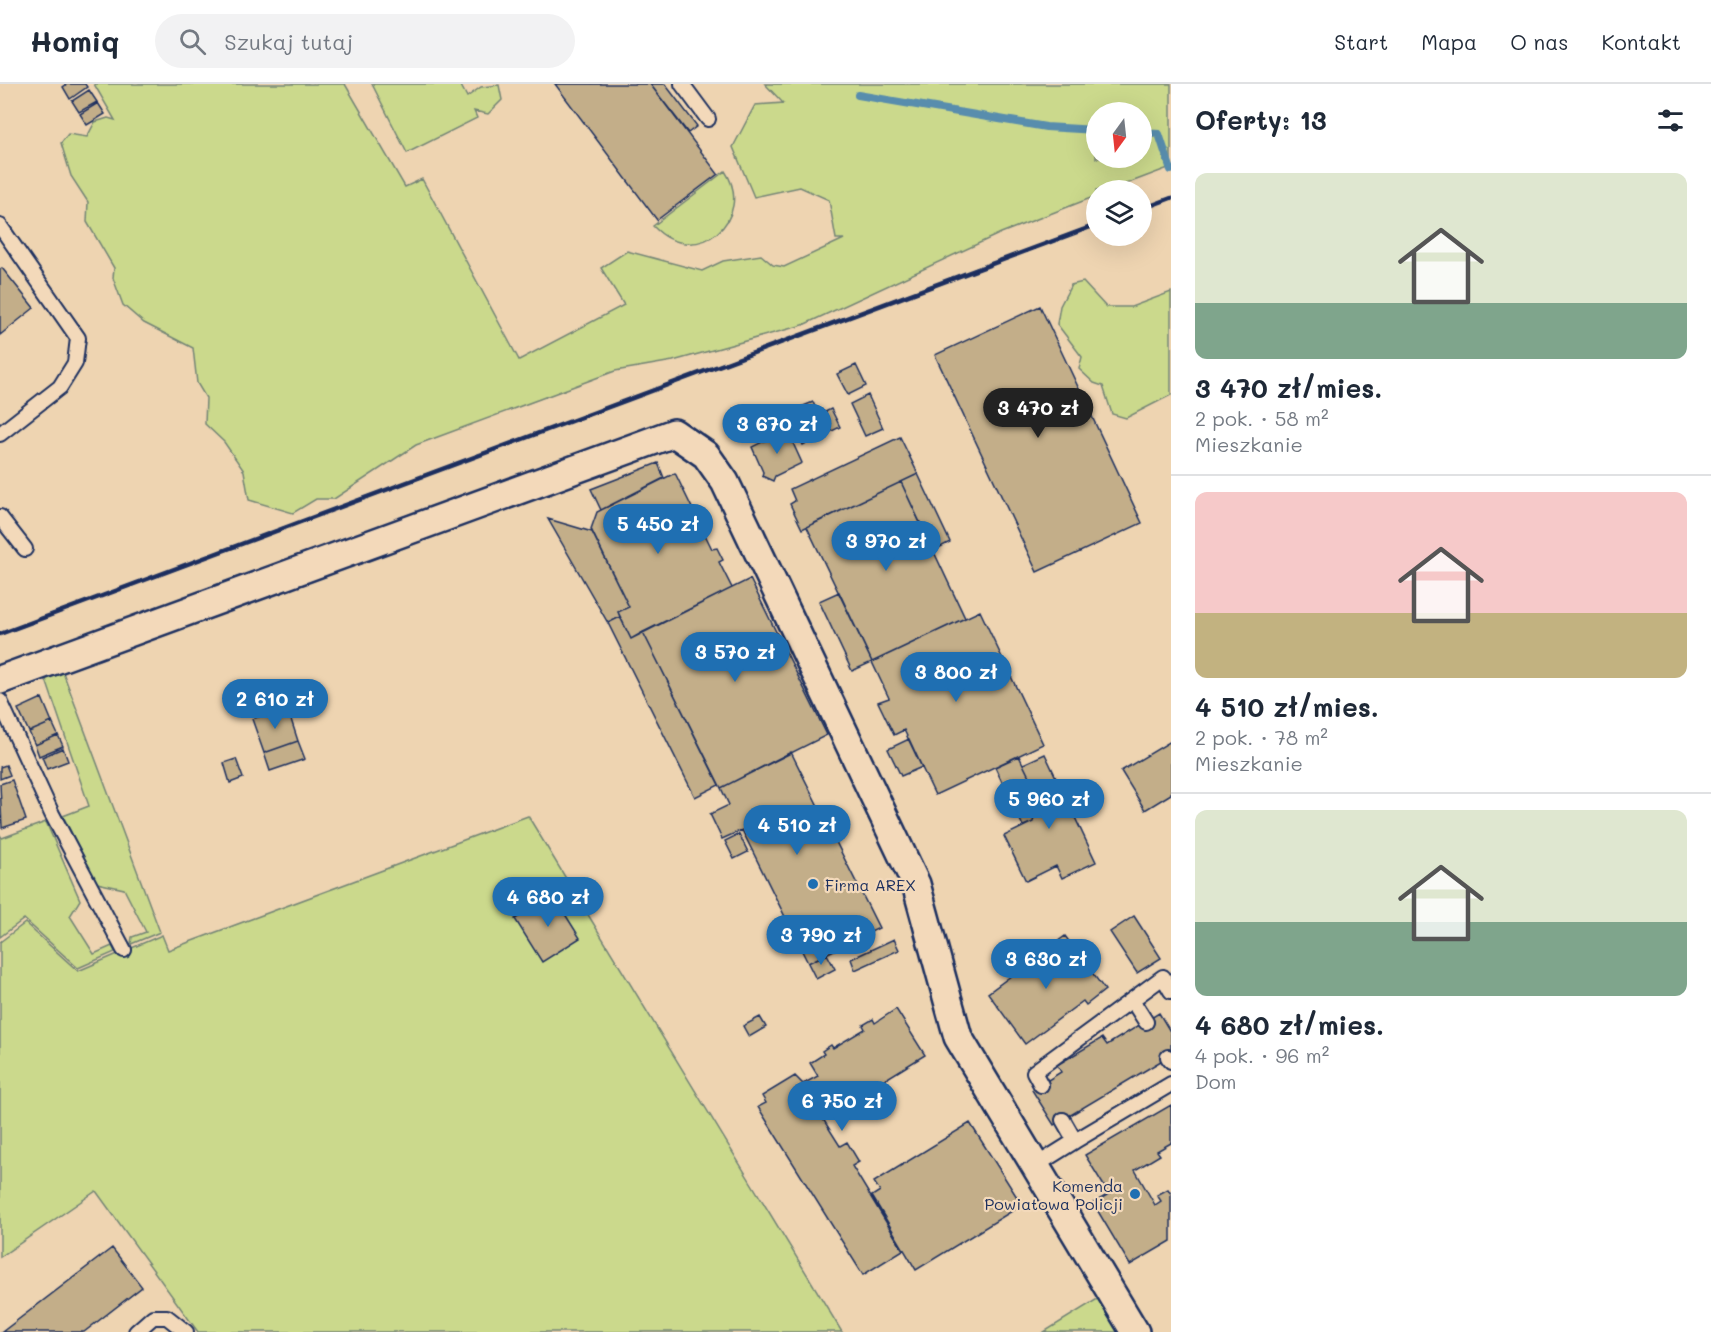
<!DOCTYPE html>
<html lang="pl">
<head>
<meta charset="utf-8">
<style>
	body { margin:0; font-family:Mali,sans-serif; background:#f2f2f3; color:#1f2937; height:100vh; display:flex; flex-direction:column; font-size:22px; white-space:nowrap }
	* { box-sizing:border-box; margin:0 }
	p { font-size:20px; color:#747a83 }
	.icon { flex:none; width:33px; height:33px; fill:none; stroke:currentColor; stroke-width:2; stroke-linecap:round; stroke-linejoin:round }
	.map { position:relative; flex:1; overflow:hidden }
	.side { display:flex; flex-direction:column; background:#fff; width:540px }
	.side>* { flex:none }
	.needle { width:39px; rotate:195deg }
	.buttons { position:absolute; left:1086px; top:18px; display:grid; gap:12px }
	.buttons a { display:grid; place-items:center; width:66px; height:66px; border-radius:50%; background:#fff; box-shadow:0 6px 24px #0002; font-size:30px }
	.price { position:absolute; translate:-50% -51px; padding:0 14px; border-radius:21px; background:#1f6fb2; color:#fff; font-size:20px; line-height:39px; filter:drop-shadow(0 2px 3px #0008) }
	.price::after { content:''; position:absolute; left:50%; top:36px; width:18px; height:14px; margin-left:-9px; background:inherit; clip-path:polygon(0 0,100% 0,50% 100%) }
	.price.active { background:#222; color:#fff }
	ul { padding:0; list-style:none }
	li { display:grid; align-content:center; gap:12px; height:318px; padding:0 24px }
	li+li { border-top:2px solid #e0e1e3 }
	li span { display:grid; place-items:center; height:186px; border-radius:12px; color:#555 }
	li>.icon { margin-inline-start:auto }
	span .icon { width:108px; height:108px; fill:#fffc; stroke-width:1 }
	li b { font-size:26px }
	h2 { display:flex; justify-content:space-between; align-items:center; height:72px; padding:0 24px; font-size:26px }
	header { display:flex; align-items:center; gap:36px; box-sizing:border-box; height:84px; padding:0 30px; background:#fff; border-bottom:2px solid #e0e1e3 }
	header strong { font-size:28px }
	nav { display:flex; gap:33px; margin-inline-start:auto; font-size:21px }
	.search { width:420px; height:54px; background:#f2f2f3; display:flex; align-items:center; gap:15px; box-sizing:border-box; padding:0 21px; border-radius:33px; color:#747a83; font-size:22px }
	main { display:flex; flex:1; min-height:0 }
	.map>svg:first-child { display:block }
	.green { fill:#cbd98c; stroke:#738475; stroke-width:1.5; fill-rule:evenodd }
	.lines { fill:none; stroke-linecap:round; stroke-linejoin:round }
	.stream { stroke:#588dad; stroke-width:8 }
	.building { fill:#c3ae89; stroke:#1b2f5e; stroke-width:1.5 }
	.lane-casing { stroke:#1b2f5e; stroke-width:18 }
	.street-casing { stroke:#1b2f5e; stroke-width:32 }
	.lane { stroke:#f3d9ba; stroke-width:14 }
	.street { stroke:#f3d9ba; stroke-width:27 }
	.rail { stroke:#1b2f5e; stroke-width:4.5 }
	.poi-dot { fill:#1f6fb2; stroke:#f3d9ba; stroke-width:2 }
	.labels { text-anchor:middle; dominant-baseline:central; stroke-width:4.5; stroke-linejoin:round; paint-order:stroke }
	.poi-label { font-size:16px; fill:#1b2f5e; stroke:#f3d9ba; text-anchor:start }
</style>
</head>
<body>
<header>
<strong>Homiq</strong>
<div class="search"><svg class="icon" aria-label="search" viewBox="0 0 24 24"><circle cx="10" cy="10" r="6"/><path d="M15 15l6 6"/></svg>Szukaj tutaj</div>
<nav><a>Start</a><a>Mapa</a><a>O nas</a><a>Kontakt</a></nav>
</header>
<main>
<div class="map">
<svg width="1171" height="1248" viewBox="0 0 1171 1248">
	<rect width="100%" height="100%" fill="#eed4b1"/>
	<filter id="ink" filterUnits="userSpaceOnUse"><feTurbulence type="fractalNoise" baseFrequency=".0167" numOctaves="2"/><feDisplacementMap in="SourceGraphic" scale="12" xChannelSelector="R" yChannelSelector="G"/><feConvolveMatrix kernelMatrix="1 2 1 2 8 2 1 2 1" color-interpolation-filters="sRGB"/></filter>
	<g filter="url(#ink)">
		<!-- green -->
		<path class="green" d="M94 0H345L405 103 422 95 519 276 624 221 601 184 627 167 702 187 723 177 761 171 773 181 784 183 844 155H836L829 116 800 103 754 113 733 63 755 21 783 19 765 0H1171V83L1110 106H1096V112L1001 149 803 241 673 277 615 287 416 361 334 415H316L293 429 249 416 244 387 224 358 205 340 206 314 197 299 193 264 144 239 123 221 113 194 114 184 87 138 88 118 71 92 61 59 68 50 87 53 95 38 108 34 115 36ZM1096 28H1142V74H1096Z
			M372 0H460L467 13 481 3 499 1 502 16 488 30 474 27 477 34 407 69Z
			M725 87C756 133 697 188 653 142Z
			M1083 198 1106 223H1131L1171 208V311L1126 334 1112 330 1103 302 1094 299 1079 285 1082 273 1057 240 1060 222 1071 201Z
			M61 583 160 848 131 860 132 853 146 848 124 805 97 799 63 732 89 722 44 590Z
			M528 732 842 1248H198L96 1107 0 1173V858L25 839 78 887 162 851 168 866Z
			M46 738 80 816 70 832 94 870 112 862 115 868 78 884 24 835 0 853V751L2 754Z
			M1099 1214 1122 1248H1044Z"/>
		<g class="lines">
			<!-- stream -->
			<path class="stream" d="M858 11 1046 43 1096 46
				M1142 49 1159 50 1171 86"/>
		</g>
		<!-- building -->
		<path class="building" d="M67 0H85L87 3 70 15 63 3Z
			M555 0H650L718 90 657 136Z
			M650 0H665L697 42 688 49Z
			M89 6 97 18 79 28 72 17Z
			M98 19 105 30 87 41 80 30Z
			M2 184 34 224 0 251V185Z
			M1040 222 1142 439 1037 488 935 271Z
			M856 281 866 302 848 311 837 290Z
			M868 311 883 344 865 352 850 320Z
			M813 318 818 330 800 339 794 326Z
			M831 325 840 343 818 354 809 336Z
			M807 338 815 355 803 361 795 344Z
			M787 346 802 379 775 392 773 397 762 392 763 388 752 363Z
			M900 353 918 390 802 445 790 420 795 417 790 405Z
			M658 379 664 394 601 426 591 405Z
			M675 389 712 465 717 464 723 476 719 478 732 504 631 555 618 528 629 523 591 445 597 428Z
			M918 390 950 458 933 467 901 398Z
			M901 398 965 534 872 578 807 443Z
			M548 435 592 448 629 523 618 528 620 533 608 539Z
			M750 495 827 651 721 704 643 548Z
			M839 508 872 578 852 587 819 517Z
			M980 527 1043 660 935 711 904 646 894 651 878 618 889 614 872 578Z
			M620 533 631 555 643 548 719 701 695 713 608 539Z
			M42 614 52 638 29 648 18 625Z
			M287 623 298 657 264 669 252 635Z
			M52 638 58 651 35 661 29 648Z
			M58 651 63 662 39 672 35 661Z
			M909 655 922 683 901 692 888 665Z
			M298 657 305 675 270 687 264 669Z
			M1171 657V710L1145 726 1121 687Z
			M63 664 68 677 47 685 42 673Z
			M791 668 879 844 808 879 742 746 722 755 710 730 729 721 721 704Z
			M1045 670 1096 778 1062 794 1056 782 1026 797 1004 752 1033 738 1039 713 1023 680Z
			M1019 672 1039 713 1033 738 1023 742 995 683Z
			M236 675 243 694 230 699 224 679Z
			M6 681 10 691 0 695V683Z
			M12 696 26 736 2 744 0 700Z
			M739 750 748 768 734 775 725 757Z
			M553 811 580 854 542 878 515 835Z
			M1134 832 1161 874 1137 889 1110 848Z
			M1065 852 1105 906 1086 921 1083 917 1025 960 988 909Z
			M894 855 899 866 855 886 851 875Z
			M827 870 835 885 816 895 808 879Z
			M896 925 925 971 834 1027 828 1016 816 1024 840 1062 847 1058 859 1078 852 1082 903 1166 863 1191 758 1023 766 1019 762 1012 795 992 803 1000 818 992 810 979 824 970 822 967 831 961 833 964 865 945 863 941 873 935 875 939Z
			M1159 929 1171 949V971L1054 1041 1032 1006 1061 988 1057 981 1102 954 1107 961Z
			M760 933 766 943 749 953 743 942Z
			M1171 1021V1059L1157 1067 1160 1071 1135 1086 1155 1121 1161 1117 1157 1111 1168 1105 1171 1110V1157L1130 1181 1093 1119 1109 1110 1085 1071Z
			M970 1039 1022 1121 916 1186 872 1112 880 1107 874 1098Z
			M112 1164 142 1203 84 1248H2Z"/>
		<g class="lines">
			<!-- lane casing -->
			<g class="lane-casing">
				<path id="lane" d="M682 0 708 35
					M0 142 78 254 75 279 60 303 0 350
					M0 433 25 465
					M0 617 52 730 124 866
					M1132 916 1146 938
					M1168 973 1171 977
					M1041 1001 1034 988 1163 893 1171 907
					M1075 1057 1171 1000
					M1035 1082 1075 1057 1063 1036
					M136 1248 153 1233H167L186 1248"/>
			</g>
			<!-- street casing -->
			<g class="street-casing">
				<path id="street" d="M0 596 674 349 706 371 725 398 916 800 958 953 1135 1248"/>
			</g>
			<!-- lane -->
			<use href="#lane" class="lane"/>
			<!-- street -->
			<use href="#street" class="street"/>
			<!-- rail -->
			<path class="rail" d="M1142 125 1171 114
				M0 550 1096 141"/>
		</g>
	</g>
	<!-- markers -->
	<g class="poi-dot">
		<circle cx="813" cy="800" r="6"/>
		<circle cx="1135" cy="1110" r="6"/>
	</g>
	<g class="labels">
		<!-- poi labels -->
		<g class="poi-label">
			<text x="825" y="800">Firma AREX</text>
			<text x="1123" y="1101" text-anchor="end">Komenda<tspan x="1123" dy="18">Powiatowa Policji</tspan></text>
		</g>
	</g>
</svg>
<div class="buttons">
<a><svg class="needle" viewBox="-14 -14 28 28"><path d="M0-13l5 13h-10z" fill="#e53935"/><path d="M0 13l5-13h-10z" fill="#747a83"/></svg></a>
<a><svg class="icon" aria-label="layers" viewBox="0 0 24 24"><path d="M12 4l9 5-9 5-9-5zM3 14l9 5 9-5"/></svg></a>
</div>
<b class="price active" style="left:1038px;top:355px">3 470 zł</b>
<b class="price" style="left:777px;top:371px">3 670 zł</b>
<b class="price" style="left:658px;top:471px">5 450 zł</b>
<b class="price" style="left:886px;top:488px">3 970 zł</b>
<b class="price" style="left:735px;top:599px">3 570 zł</b>
<b class="price" style="left:956px;top:619px">3 800 zł</b>
<b class="price" style="left:275px;top:646px">2 610 zł</b>
<b class="price" style="left:1049px;top:746px">5 960 zł</b>
<b class="price" style="left:797px;top:772px">4 510 zł</b>
<b class="price" style="left:548px;top:844px">4 680 zł</b>
<b class="price" style="left:821px;top:882px">3 790 zł</b>
<b class="price" style="left:1046px;top:906px">3 630 zł</b>
<b class="price" style="left:842px;top:1048px">6 750 zł</b>
</div>
<section class="side">
<h2>Oferty: 13<svg class="icon" aria-label="filters" viewBox="0 0 24 24"><path d="M4 7h16M4 17h16"/><circle cx="9" cy="7" r="2"/><circle cx="15" cy="17" r="2"/></svg></h2>
<ul>
<li><span style="background:linear-gradient(#dfe7d0 70%,#7fa58c 0)"><svg class="icon" aria-label="home" viewBox="0 0 24 24"><path d="M3 11l9-7 9 7M6 9v11h12V9"/></svg></span><div><b>3 470 zł/mies.</b><p>2 pok. · 58 m²</p><p>Mieszkanie</p></div></li>
<li><span style="background:linear-gradient(#f6c9c9 65%,#c2b280 0)"><svg class="icon" aria-label="home" viewBox="0 0 24 24"><path d="M3 11l9-7 9 7M6 9v11h12V9"/></svg></span><div><b>4 510 zł/mies.</b><p>2 pok. · 78 m²</p><p>Mieszkanie</p></div></li>
<li><span style="background:linear-gradient(#dfe7d0 60%,#7fa58c 0)"><svg class="icon" aria-label="home" viewBox="0 0 24 24"><path d="M3 11l9-7 9 7M6 9v11h12V9"/></svg></span><div><b>4 680 zł/mies.</b><p>4 pok. · 96 m²</p><p>Dom</p></div></li>
</ul>
</section>
</main>
</body>
</html>
